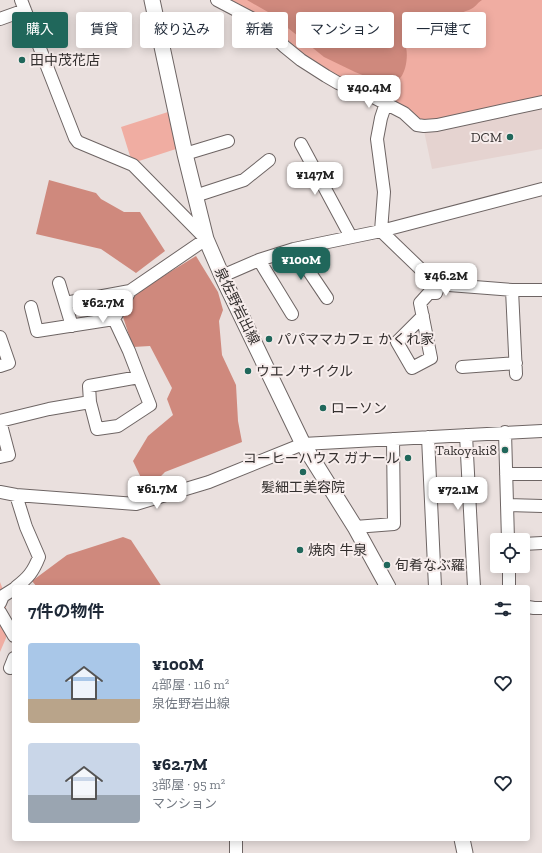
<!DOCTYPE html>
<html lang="ja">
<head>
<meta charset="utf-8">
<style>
	body { margin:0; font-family:"Zilla Slab","Noto Sans JP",serif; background:#f2f2f3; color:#1f2937; height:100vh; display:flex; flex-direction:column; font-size:15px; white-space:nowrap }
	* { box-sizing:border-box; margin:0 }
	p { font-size:13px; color:#747a83 }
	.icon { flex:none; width:22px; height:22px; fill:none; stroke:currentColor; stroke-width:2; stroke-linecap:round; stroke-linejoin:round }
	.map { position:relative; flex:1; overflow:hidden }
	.drawer { position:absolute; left:12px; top:585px; width:518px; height:256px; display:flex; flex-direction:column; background:#fff; border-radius:4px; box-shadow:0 2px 10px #0003 }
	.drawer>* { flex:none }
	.banner { position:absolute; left:12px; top:12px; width:518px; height:36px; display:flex; gap:8px }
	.fabs { position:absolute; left:490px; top:533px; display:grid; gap:8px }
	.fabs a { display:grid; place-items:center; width:40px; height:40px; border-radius:4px; background:#fff; box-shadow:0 2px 10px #0003; font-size:20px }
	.price { position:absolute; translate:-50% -34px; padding:0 9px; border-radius:8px; background:#fff; color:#222; font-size:13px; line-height:26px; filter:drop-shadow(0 1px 2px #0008) }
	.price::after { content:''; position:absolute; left:50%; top:24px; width:12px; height:9px; margin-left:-6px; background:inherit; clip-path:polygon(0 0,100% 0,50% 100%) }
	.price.current { background:#20675b; color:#fff }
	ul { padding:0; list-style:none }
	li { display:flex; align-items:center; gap:12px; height:100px; padding:0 16px }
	li span { display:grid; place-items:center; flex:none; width:112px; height:80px; border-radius:4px; color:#555 }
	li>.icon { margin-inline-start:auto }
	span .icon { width:48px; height:48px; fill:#fffc; stroke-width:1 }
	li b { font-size:17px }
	h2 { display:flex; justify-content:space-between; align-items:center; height:48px; padding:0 16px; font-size:17px }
	.pill { padding:0 14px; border-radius:4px; background:#fff; box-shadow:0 2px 10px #0003; font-size:14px; line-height:36px }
	.pill.current { background:#20675b; color:#fff }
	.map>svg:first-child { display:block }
	.built { fill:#e5d3d0 }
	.green { fill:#f0ada2 }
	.water { fill:#cf897d }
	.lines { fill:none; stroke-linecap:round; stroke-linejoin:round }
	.minor-casing { stroke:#6e6564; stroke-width:14 }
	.major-casing { stroke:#6e6564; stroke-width:17 }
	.minor { stroke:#fff; stroke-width:12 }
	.major { stroke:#fff; stroke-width:15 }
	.poi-dot { fill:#20675b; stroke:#f7edec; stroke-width:1.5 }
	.labels { text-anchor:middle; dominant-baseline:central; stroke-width:4; stroke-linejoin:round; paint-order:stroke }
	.poi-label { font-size:14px; fill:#332f2e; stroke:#f7edec; text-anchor:start }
	.street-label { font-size:14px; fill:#332f2e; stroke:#f7edec }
</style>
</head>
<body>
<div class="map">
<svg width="542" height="853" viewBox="0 0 542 853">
	<rect width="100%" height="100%" fill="#eae0de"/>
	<!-- built -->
	<path class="built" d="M542 107V149L432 169 424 131Z"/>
	<!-- green -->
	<path class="green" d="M221 0H542V98L426 123 335 79Z
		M168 112 176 149 139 161 130 156 121 127Z
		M0 582 6 597V638L0 652Z"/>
	<!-- water -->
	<path class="water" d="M247 0H482C477 3 475 8 469 10 461 13 452 15 445 20L439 17 431 23 430 26H425L423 30 410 34 408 39 404 42C409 50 407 69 401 77 398 80 391 83 387 85L355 72 324 57 268 12Z
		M49 180 96 193 101 199 124 212H140L165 251 136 273 101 249 36 234Z
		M196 256 218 292 223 310 219 321 222 355 236 385 238 421 242 442 165 472 153 484 143 482 133 461 148 436 173 415 167 399 172 388 150 346 133 347 123 317 129 297Z
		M123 537 131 540 162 587H37L32 581 67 555Z"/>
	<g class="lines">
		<!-- minor casing -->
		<g class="minor-casing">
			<path id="minor" d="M21 0 75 138 78 142 133 165 206 239 130 291 114 319 129 351 139 377 150 405 118 426 97 429 90 402 89 386 139 377
				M217 0 257 21 285 47 301 60 326 76 338 83 375 98 404 113 417 125 424 126 437 125 542 102
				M0 19 25 10
				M386 103 381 118 377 139 384 192 381 231 436 284 512 290H542
				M301 144 351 237
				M185 154 228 141
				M195 196 244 180 269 160
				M294 249 327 298
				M259 260 292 314
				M222 276 259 260 294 249 381 231 542 189
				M59 283 72 326
				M512 290 516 374
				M65 303 130 291
				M31 307 37 331 114 319
				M423 316 397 342 412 368 431 358 420 303 429 293H436L439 284
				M0 337 9 363 0 366
				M462 367 516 363
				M0 421 49 409 90 402
				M0 421 9 455 0 457
				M505 432 508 540
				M466 435 474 587
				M428 437 435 587
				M506 474H542
				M0 492 16 495 136 504 209 482 303 444 542 431
				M507 505 542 506
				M355 527 394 524 393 439
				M523 544 542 543
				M509 566V587
				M16 587C28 578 33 572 39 557L26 527 16 495
				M0 603 3 596 14 589
				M528 607 534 608H542
				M0 612 14 636
				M10 668 14 658
				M236 839V853"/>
		</g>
		<!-- major casing -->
		<g class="major-casing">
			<path id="major" d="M152 0 185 154 206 239 222 276 303 444 355 527 388 587
				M462 839 465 853"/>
		</g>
		<!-- minor -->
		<use href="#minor" class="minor"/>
		<!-- major -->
		<use href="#major" class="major"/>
	</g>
	<!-- markers -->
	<g class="poi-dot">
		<circle cx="22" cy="60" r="4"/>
		<circle cx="510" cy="137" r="4"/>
		<circle cx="269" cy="339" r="4"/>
		<circle cx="248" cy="371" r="4"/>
		<circle cx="323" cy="408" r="4"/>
		<circle cx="505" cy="450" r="4"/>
		<circle cx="408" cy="458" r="4"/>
		<circle cx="303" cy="472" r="4"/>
		<circle cx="300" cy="550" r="4"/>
		<circle cx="387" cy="565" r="4"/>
	</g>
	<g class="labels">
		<!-- poi labels -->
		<g class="poi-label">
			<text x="30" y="60">田中茂花店</text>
			<text x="502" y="137" text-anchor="end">DCM</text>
			<text x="277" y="339">パパママカフェ かくれ家</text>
			<text x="256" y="371">ウエノサイクル</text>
			<text x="331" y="408">ローソン</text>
			<text x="497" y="450" text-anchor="end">Takoyaki8</text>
			<text x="400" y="458" text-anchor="end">コーヒーハウス ガナール</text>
			<text x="303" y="487" text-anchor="middle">髪細工美容院</text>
			<text x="308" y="550">焼肉 牛泉</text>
			<text x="395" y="565">旬肴なぶ羅</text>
		</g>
		<!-- street labels -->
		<g class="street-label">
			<text transform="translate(237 306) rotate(64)">泉佐野岩出線</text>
		</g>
	</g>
</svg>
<div class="fabs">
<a><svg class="icon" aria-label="locate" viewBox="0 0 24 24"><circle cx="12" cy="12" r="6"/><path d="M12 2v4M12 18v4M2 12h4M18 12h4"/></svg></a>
</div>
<b class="price" style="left:369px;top:109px">¥40.4M</b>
<b class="price" style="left:315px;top:196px">¥147M</b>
<b class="price current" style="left:301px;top:281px">¥100M</b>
<b class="price" style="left:446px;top:297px">¥46.2M</b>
<b class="price" style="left:103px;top:324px">¥62.7M</b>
<b class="price" style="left:157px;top:510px">¥61.7M</b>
<b class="price" style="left:458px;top:511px">¥72.1M</b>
<div class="banner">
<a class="pill current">購入</a>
<a class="pill">賃貸</a>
<a class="pill">絞り込み</a>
<a class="pill">新着</a>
<a class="pill">マンション</a>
<a class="pill">一戸建て</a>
</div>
<section class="drawer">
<h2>7件の物件<svg class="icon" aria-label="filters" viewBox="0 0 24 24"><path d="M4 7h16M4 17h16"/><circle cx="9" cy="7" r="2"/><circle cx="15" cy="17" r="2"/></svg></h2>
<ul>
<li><span style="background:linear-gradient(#a9c7e8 70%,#b9a48a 0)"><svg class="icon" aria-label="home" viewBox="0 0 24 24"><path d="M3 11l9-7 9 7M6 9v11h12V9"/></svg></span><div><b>¥100M</b><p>4部屋 · 116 m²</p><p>泉佐野岩出線</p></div><svg class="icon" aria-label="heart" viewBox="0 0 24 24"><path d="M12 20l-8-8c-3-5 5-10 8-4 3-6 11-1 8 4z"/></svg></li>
<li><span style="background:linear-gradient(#c9d6e8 65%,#9aa5b1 0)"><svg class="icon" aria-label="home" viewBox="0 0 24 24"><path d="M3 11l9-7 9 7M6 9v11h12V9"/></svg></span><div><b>¥62.7M</b><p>3部屋 · 95 m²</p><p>マンション</p></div><svg class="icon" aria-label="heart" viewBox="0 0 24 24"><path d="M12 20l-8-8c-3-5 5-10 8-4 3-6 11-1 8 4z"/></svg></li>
</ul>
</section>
</div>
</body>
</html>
